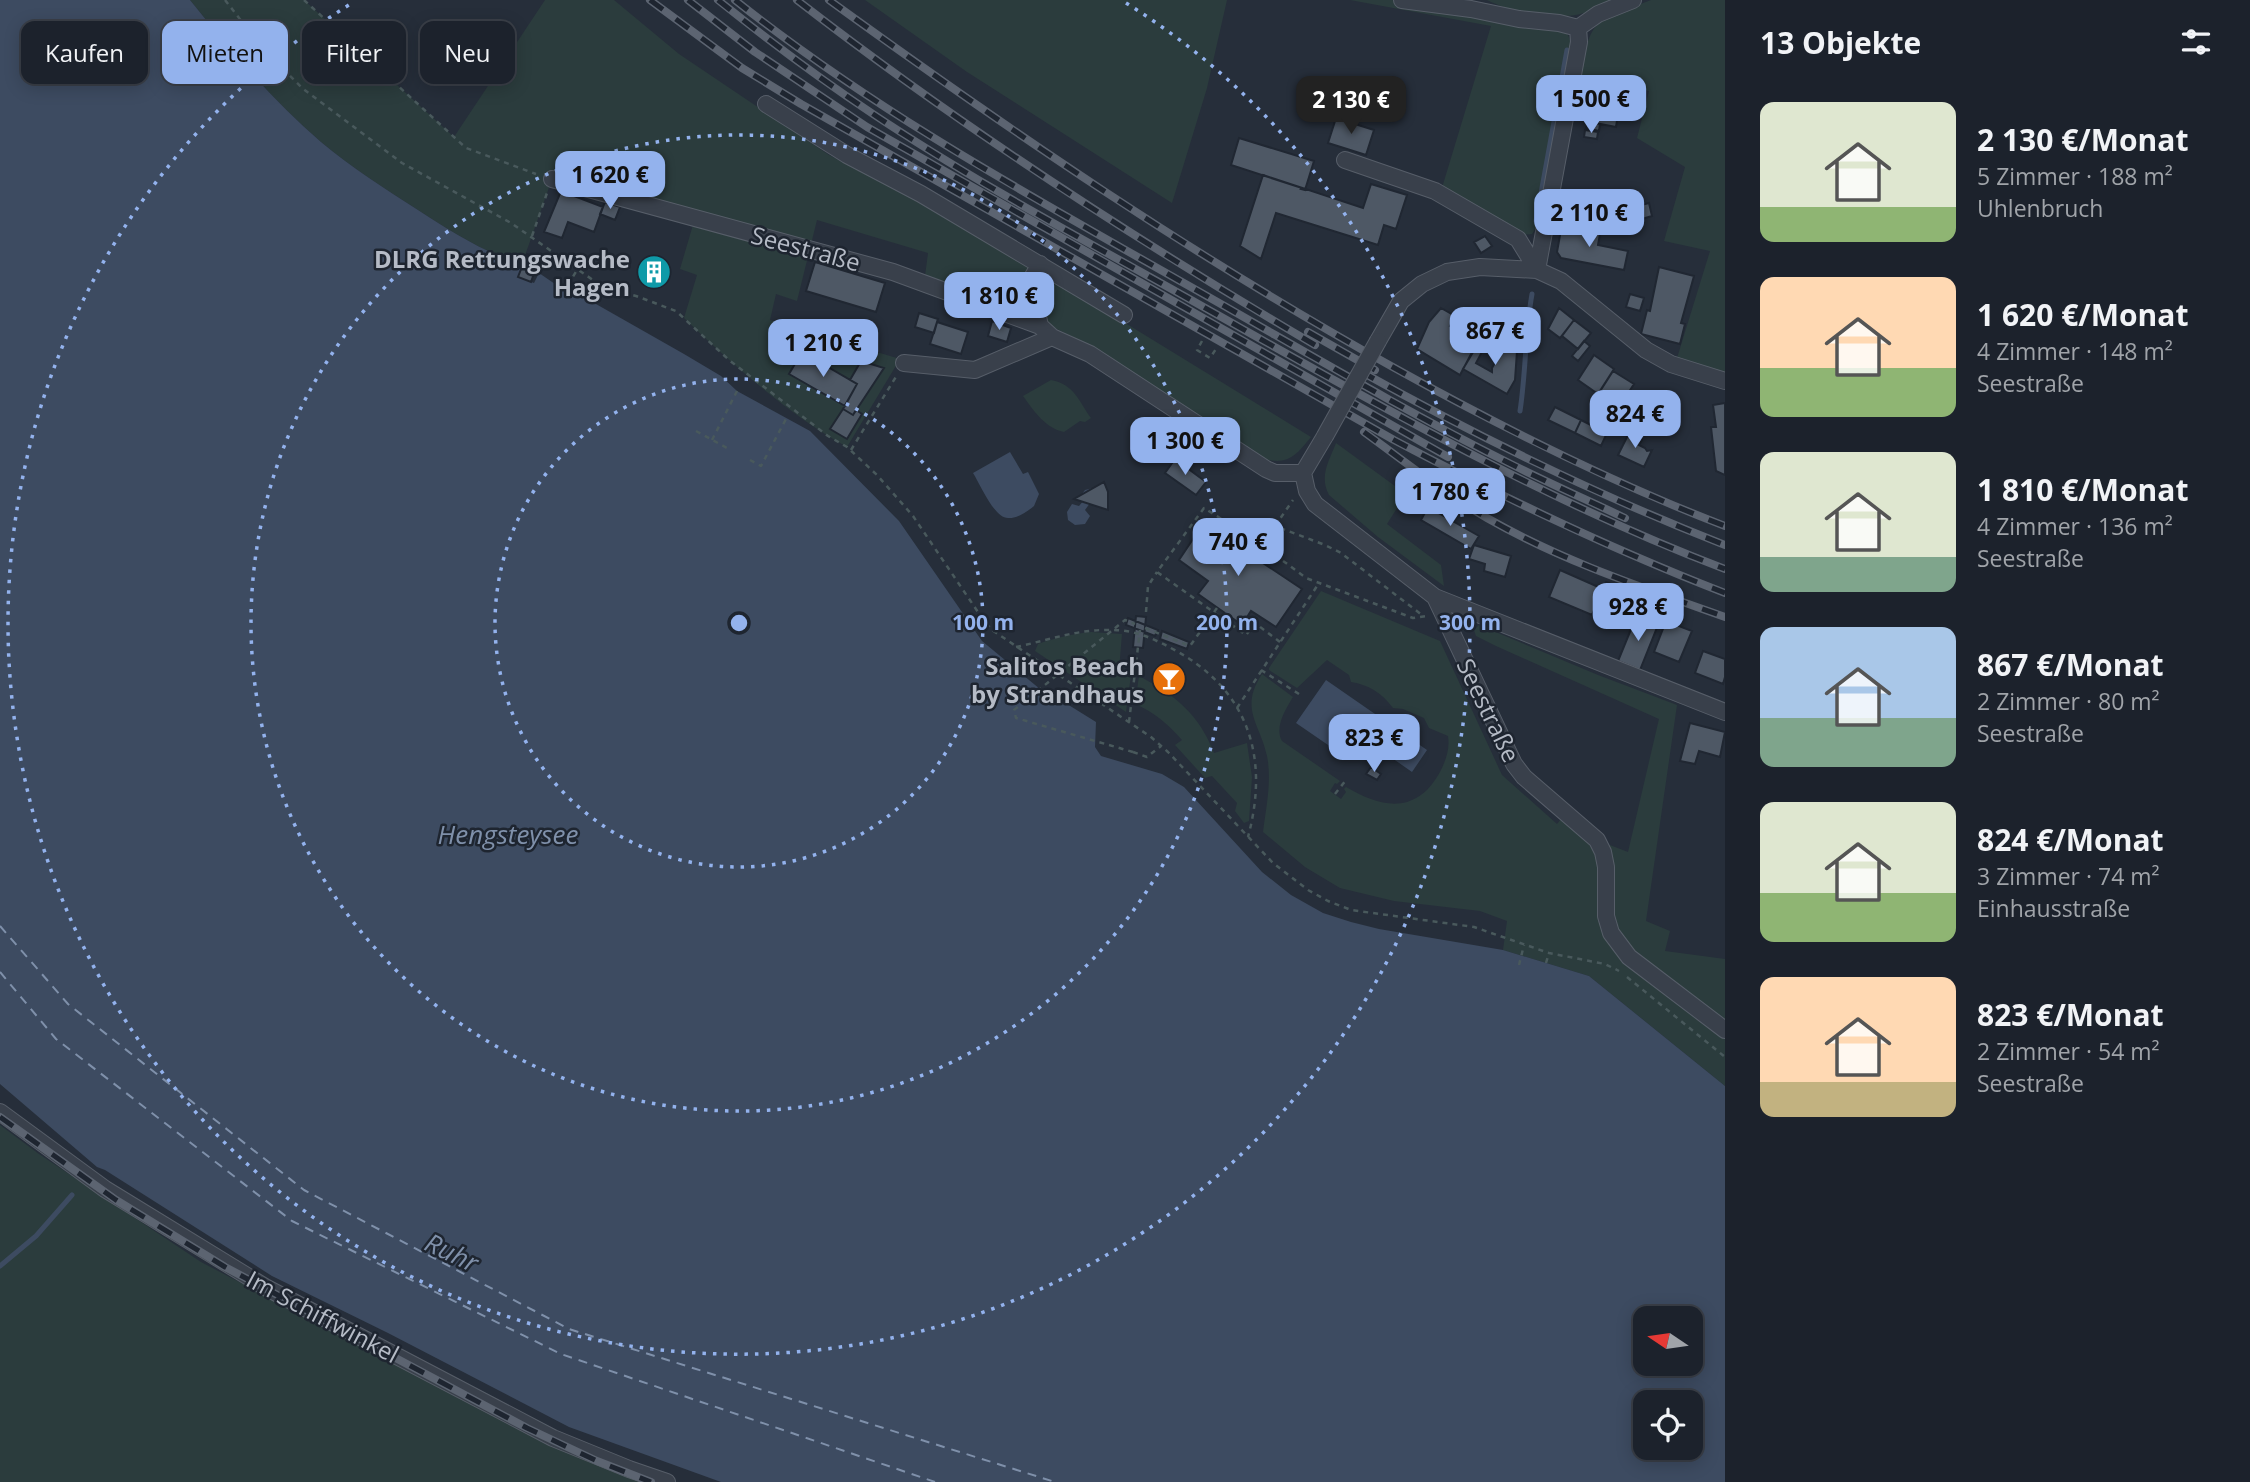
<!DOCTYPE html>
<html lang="de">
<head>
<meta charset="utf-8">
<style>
	body { margin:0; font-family:"Open Sans",sans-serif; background:#252a34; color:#f1f3f6; height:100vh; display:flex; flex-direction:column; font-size:26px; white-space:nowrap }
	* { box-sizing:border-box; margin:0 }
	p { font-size:23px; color:#a0a4a9 }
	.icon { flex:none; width:38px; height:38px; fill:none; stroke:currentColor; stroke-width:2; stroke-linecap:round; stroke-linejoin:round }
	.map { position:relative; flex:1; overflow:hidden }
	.details { display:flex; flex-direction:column; background:#1c222c; width:525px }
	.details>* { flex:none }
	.hud { position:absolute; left:21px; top:21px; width:665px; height:63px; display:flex; gap:14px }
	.needle { width:46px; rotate:283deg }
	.buttons { position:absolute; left:1633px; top:1306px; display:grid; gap:14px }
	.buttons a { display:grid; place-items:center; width:70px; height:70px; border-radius:14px; background:#1c222c; box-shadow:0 4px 18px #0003,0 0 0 2px #3a3f48; font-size:35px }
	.price { position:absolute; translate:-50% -60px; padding:0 16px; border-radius:14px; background:#93b2ed; color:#111; font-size:23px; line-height:46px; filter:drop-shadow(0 2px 4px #0008) }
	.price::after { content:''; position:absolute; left:50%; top:42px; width:21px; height:16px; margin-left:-10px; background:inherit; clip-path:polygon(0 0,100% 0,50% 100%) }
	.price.selected { background:#222; color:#fff }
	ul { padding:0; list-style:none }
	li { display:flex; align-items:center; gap:21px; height:175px; padding:0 35px }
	li span { display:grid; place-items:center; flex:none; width:196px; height:140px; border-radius:14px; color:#555 }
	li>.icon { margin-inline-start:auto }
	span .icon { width:84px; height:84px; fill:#fffc; stroke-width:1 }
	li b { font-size:30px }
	h2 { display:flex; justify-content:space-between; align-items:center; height:84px; padding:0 35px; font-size:30px }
	.tag { padding:0 24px; border-radius:14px; background:#1c222c; box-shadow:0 4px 18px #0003,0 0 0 2px #3a3f48; font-size:24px; line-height:63px }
	.tag.selected { background:#93b2ed; color:#111 }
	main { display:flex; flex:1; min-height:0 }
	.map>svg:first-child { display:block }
	.green { fill:#2b3c3d }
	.water { fill:#3d4b61; fill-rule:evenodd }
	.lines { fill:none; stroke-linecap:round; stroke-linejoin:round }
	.stream { stroke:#3d4b61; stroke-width:5 }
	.ferry { stroke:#7f90aa; stroke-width:2; stroke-dasharray:9 7; stroke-linecap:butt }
	.building { fill:#4e5865; stroke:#202732; stroke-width:2 }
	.minor-casing { stroke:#575e69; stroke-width:18 }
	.path { stroke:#49595c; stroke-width:2.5; stroke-dasharray:5 5; stroke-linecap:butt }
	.minor { stroke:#39404b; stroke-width:16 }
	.rail-casing { stroke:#5c6471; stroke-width:8 }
	.rail { stroke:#1e2530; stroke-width:5; stroke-dasharray:16; stroke-linecap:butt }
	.minor-bridge-casing { stroke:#575e69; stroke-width:18; stroke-linecap:butt }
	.path-bridge { stroke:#49595c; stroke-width:2.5; stroke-dasharray:5 5; stroke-linecap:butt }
	.minor-bridge { stroke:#39404b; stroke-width:16 }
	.ring { fill:none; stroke:#93b2ed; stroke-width:3.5; stroke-dasharray:3.5 7 }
	.labels { text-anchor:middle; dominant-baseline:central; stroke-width:5; stroke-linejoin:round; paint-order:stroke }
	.street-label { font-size:24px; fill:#b5bbc6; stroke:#1e2530 }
	.poi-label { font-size:24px; font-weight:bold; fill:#b5bbc6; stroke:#1e2530; text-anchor:end }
	.water-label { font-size:26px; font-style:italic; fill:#7f90aa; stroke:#1e2530 }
	.centre { fill:#93b2ed; stroke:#1e2530; stroke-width:3.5 }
	.ring-label { font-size:21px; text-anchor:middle; font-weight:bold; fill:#93b2ed; stroke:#1e2530; stroke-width:5; stroke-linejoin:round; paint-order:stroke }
</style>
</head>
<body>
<main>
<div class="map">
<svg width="1725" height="1482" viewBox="0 0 1725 1482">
	<rect width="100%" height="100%" fill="#262e3a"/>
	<!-- green -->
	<path class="green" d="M190 0H304L454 137 545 0H614L679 54 829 155 985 237 1311 437C1295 457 1287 466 1261 458L1095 348 1027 314 925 276 928 253 817 220 797 301 776 294 770 320 900 359 847 447C789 415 732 364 684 318L697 275 680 269 695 218 552 179 522 264C485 253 450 231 418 210 385 189 351 167 321 142 272 100 230 50 190 0Z
		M865 0H1227L1207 88 1172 203 967 72Z
		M1350 0H1392L1562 30C1570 35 1571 40 1570 49L1538 224 1532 234 1522 235 1441 191 1491 26Z
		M1487 0H1615C1605 4 1595 10 1584 13 1558 21 1512 13 1487 0Z
		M1651 0H1725V374L1677 358 1710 251 1664 241 1685 167 1637 138 1649 91 1580 78C1591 15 1594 23 1651 0Z
		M1051 380C1075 385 1078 400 1091 418L1085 422 1080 421 1064 432C1045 428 1034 411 1023 396Z
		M1336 443 1406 494 1387 524 1441 565 1444 586 1378 537 1329 495C1319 476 1329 461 1336 443Z
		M1321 591 1440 641 1502 775 1557 824 1566 813 1597 840 1628 852 1659 719 1496 646 1476 636 1474 630 1479 625 1598 675 1677 705 1646 921 1670 931 1665 951 1725 959V1086L1589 976 1503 950 1507 921 1480 911 1394 901 1340 888 1305 867 1263 832C1266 808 1272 781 1267 756 1260 723 1239 709 1262 674L1293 697C1286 709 1274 727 1282 741L1340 781 1337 784 1335 783 1330 791 1341 799 1346 792 1344 789 1346 787C1383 809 1417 814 1440 772 1446 760 1450 749 1448 736L1429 728 1424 718 1403 709 1393 708C1382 693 1369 685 1351 682L1349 675 1327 660 1297 688 1269 670V668Z
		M1091 632 1122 634 1119 670 1131 675 1126 712 1035 651 1038 644C1055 638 1072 634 1091 632Z
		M1139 676C1176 696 1199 714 1214 753L1247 743 1252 777 1249 821 1244 823 1235 811 1237 803 1212 776 1205 778 1175 745 1182 740C1168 724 1154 712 1135 704Z
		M0 1125 39 1154 201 1262 544 1442 654 1482H0Z"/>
	<!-- water -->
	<path class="water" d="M0 0H190C230 50 272 100 321 142 351 167 385 189 418 210 450 231 485 253 522 264L518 277 534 283 539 273 555 284 559 283 684 354 721 376 737 391 810 431 899 521 982 641 1046 694 1067 704 1096 722 1095 747 1101 756 1162 774 1184 787 1262 872 1291 895 1323 913 1351 922 1379 929 1503 950 1589 976 1725 1086V1482H721L569 1427 388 1333 272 1276 105 1170 97 1167 0 1084ZM1645 1318H1690V1363H1645ZM1645 1402H1690V1447H1645Z
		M1010 452 1023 474 1028 472 1039 494 1034 506C1028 511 1017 519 1008 518 994 518 980 484 973 473Z
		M1093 488 1098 492 1085 510 1090 516 1085 524 1075 525 1068 520 1067 512 1072 504 1079 506 1084 500 1082 494 1085 490Z
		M1326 680 1427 750 1412 772 1362 737 1347 758 1296 723Z"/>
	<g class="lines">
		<!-- stream -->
		<path class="stream" d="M1536 221 1567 50
			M1520 411C1526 372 1525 333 1532 294
			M0 1266 36 1236 72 1195"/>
		<!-- ferry -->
		<path class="ferry" d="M0 926 68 1004 304 1190 569 1329 1055 1482
			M0 972 56 1039 292 1221 561 1354 935 1482"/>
	</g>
	<!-- building -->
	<path class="building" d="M1593 90 1616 94 1612 113 1618 114 1616 127 1585 121Z
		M1336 118 1374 130 1366 155 1328 143Z
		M1588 122 1600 124 1599 131 1586 128Z
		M1585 130 1598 132 1597 139 1584 137Z
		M1239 138 1314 161 1305 190 1301 189 1302 188 1231 165Z
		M1263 175 1363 208 1371 184 1407 195 1396 229 1384 225 1378 245 1276 213 1261 259 1240 246Z
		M561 191 603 207 594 232 568 222 562 238 544 232Z
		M1634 195 1637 206 1649 203 1652 216 1622 225 1615 200Z
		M605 202 620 207 615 220 600 214Z
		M1562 224 1600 234 1598 245 1628 251 1624 270 1561 258 1557 252Z
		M1485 236 1492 246 1481 253 1474 242Z
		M527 254 539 259 531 282 518 277Z
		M650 261 665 267 658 283 643 277Z
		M815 262 885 283 876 312 806 291Z
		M1659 267 1694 276 1681 323 1685 324 1680 344 1641 334 1647 310 1650 311Z
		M1630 294 1644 298 1640 311 1626 307Z
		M1441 308 1455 316 1450 326 1478 341 1460 375 1417 349 1429 322Z
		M1559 308 1574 320 1560 338 1548 329Z
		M919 313 938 319 934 333 915 327Z
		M1574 320 1591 333 1578 349 1562 336Z
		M992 321 1011 328 1007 342 988 336Z
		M937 322 968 332 961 354 930 344Z
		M1485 332 1490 337 1476 363 1492 372V368L1505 344 1517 351 1515 380 1507 394 1463 369Z
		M1584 341 1590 346 1578 361 1572 356Z
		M802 352 857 384 845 406 789 374Z
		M1594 355 1614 369 1598 394 1578 380Z
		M861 361 884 368 853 415 843 409 857 384 850 380Z
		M1613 371 1634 384 1618 409 1597 396Z
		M1725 403V475L1716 471 1711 427H1716L1713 405Z
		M1555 407 1581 420 1575 433 1548 420Z
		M843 409 853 415 856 410 862 414 847 439 830 429Z
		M1581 420 1607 433 1601 446 1575 433Z
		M1635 431 1640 434 1642 440 1639 445 1645 448 1647 451 1652 450 1644 467 1618 455 1629 433Z
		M1175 459 1206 482 1196 495 1165 473Z
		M1104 482 1108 492V510L1074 499Z
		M1428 507 1479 536 1471 549 1421 520Z
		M1205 521 1247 550 1252 547 1257 548 1262 553 1260 561 1302 589 1276 627 1251 611 1242 625 1198 594 1208 581 1179 560Z
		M1474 545 1511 556 1505 577 1484 571 1485 564 1469 559Z
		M1560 570 1603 589 1592 615 1549 597Z
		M1606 582 1666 607 1658 625 1599 599Z
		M1136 616 1146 617 1143 648 1133 647Z
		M1636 617 1658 625 1640 670 1618 661Z
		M1128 618 1158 630 1155 636 1126 625Z
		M1666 621 1692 631 1679 662 1654 652Z
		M1162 631 1189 642 1187 649 1160 639Z
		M1703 651 1725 659V677L1723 684 1695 673Z
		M1690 723 1725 732 1720 757 1699 751 1695 764 1680 761Z
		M1371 767 1381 774 1377 780 1366 774Z"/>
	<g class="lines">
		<!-- minor casing -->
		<g class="minor-casing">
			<path id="minor" d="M1402 0 1471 9 1519 19 1559 23 1578 28 1598 14 1633 0
				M766 104 847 155 921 194 1124 315
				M1345 160 1435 191 1518 239 1537 270
				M552 179 893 272 1040 326 1052 337
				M1040 264 1026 288 1037 312 1040 326
				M1537 270 1579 42 1578 28
				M1378 341 1401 301 1422 284 1447 272 1480 267 1537 270 1561 281 1646 350 1671 364 1725 381
				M904 363 975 370 1052 337 1090 354 1266 469 1275 473H1303
				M1325 436 1303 473 1307 491 1315 504 1435 597 1725 712
				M1435 597 1514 764 1524 777 1597 840 1603 852 1606 867V916L1611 933 1629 957 1725 1030
				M0 1112 105 1189 265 1287 553 1438 629 1469 667 1482"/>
		</g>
		<!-- path -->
		<path class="path" d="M225 0 261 46 302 88 402 163 511 223 603 287 636 296 676 311 729 360 828 436 847 447 877 475 913 516 982 618 992 630 1151 737 1168 752 1273 863 1308 890 1328 901 1351 910 1474 927 1549 953 1605 964 1619 971
			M304 0 466 148 536 174
			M532 236 547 193
			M568 285 577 270
			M1202 341 1197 350 1210 358 1216 349
			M696 431 727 448
			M712 440 737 391
			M851 450 897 375
			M750 460 761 466 786 419
			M1275 526 1293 500
			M1272 529 1275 526 1325 545 1341 553 1422 615
			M1146 612 1148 586 1157 572
			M1280 642 1255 623 1246 635 1157 572 1204 508 1255 540 1306 578 1413 618 1427 616
			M1016 647C1054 639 1085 626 1126 631 1146 634 1168 646 1185 656 1252 698 1268 763 1248 837
			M1261 670 1299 694
			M1237 708 1319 583
			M1129 722 1140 630
			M1133 752 1147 757 1161 746
			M1335 794 1346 780
			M1546 963 1549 953
			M1519 965 1524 945
			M1627 977 1725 1057"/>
		<!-- minor -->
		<use href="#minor" class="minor"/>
		<!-- rail casing -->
		<g class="rail-casing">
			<path id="rail" d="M650 0 742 68 801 104 1394 440C1502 497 1611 549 1725 593
				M688 0 755 52 867 127 1448 457
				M718 0C768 40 819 78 873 114 978 184 1090 243 1200 305 1371 401 1540 499 1725 569
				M735 0C875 111 1027 194 1182 282 1289 342 1395 406 1505 461 1544 481 1585 499 1625 518
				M797 0C961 127 1136 240 1315 345
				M829 0C1010 131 1195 257 1391 366 1499 426 1610 482 1725 526
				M1308 332 1375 370
				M1360 371C1478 437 1599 496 1725 545
				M1364 432C1404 461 1444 493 1487 518 1562 561 1644 588 1725 617
				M0 1117 116 1200 225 1267 527 1428 597 1461 651 1482"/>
		</g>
		<!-- rail -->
		<use href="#rail" class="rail"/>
		<!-- minor-bridge casing -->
		<g class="minor-bridge-casing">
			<path id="minor-bridge" d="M1325 436 1378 341"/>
		</g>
		<!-- path-bridge -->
		<path class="path-bridge" d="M1257 548 1272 529
			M1145 628 1190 646 1217 608
			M1133 752 1016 718 1014 710 1125 620 1135 624"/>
		<!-- minor-bridge -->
		<use href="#minor-bridge" class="minor-bridge"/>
	</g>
	<!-- distance rings -->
	<g class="ring">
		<circle cx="739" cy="623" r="244"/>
		<circle cx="739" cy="623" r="488"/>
		<path d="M1126 3A731 731 0 1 1 352 3"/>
	</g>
	<!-- icons -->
	<defs>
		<g id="building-disc" transform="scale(1.75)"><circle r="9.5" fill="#0f9aa8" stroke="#1e2530"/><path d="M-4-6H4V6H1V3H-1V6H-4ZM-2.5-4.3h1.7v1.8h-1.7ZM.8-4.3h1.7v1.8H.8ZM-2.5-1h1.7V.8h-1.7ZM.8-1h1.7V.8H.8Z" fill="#fff"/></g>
		<g id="bar-disc" transform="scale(1.75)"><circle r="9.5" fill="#e8710a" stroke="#1e2530"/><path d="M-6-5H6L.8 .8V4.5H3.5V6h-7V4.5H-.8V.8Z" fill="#fff"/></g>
	</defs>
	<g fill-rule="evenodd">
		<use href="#building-disc" x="654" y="272"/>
		<use href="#bar-disc" x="1169" y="679"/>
	</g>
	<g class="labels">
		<!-- street labels -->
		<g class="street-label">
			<text transform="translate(806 248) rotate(15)">Seestraße</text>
			<text transform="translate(1489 710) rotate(64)">Seestraße</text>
			<text transform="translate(323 1316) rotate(28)">Im Schiffwinkel</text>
		</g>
		<!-- poi labels -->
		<g class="poi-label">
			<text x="630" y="258">DLRG Rettungswache<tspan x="630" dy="28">Hagen</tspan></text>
			<text x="1144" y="665">Salitos Beach<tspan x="1144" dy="28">by Strandhaus</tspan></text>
		</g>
		<!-- water labels -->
		<g class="water-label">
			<text x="508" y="834">Hengsteysee</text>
			<text transform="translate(452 1252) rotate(26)">Ruhr</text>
		</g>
	</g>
	<circle cx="739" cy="623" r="10" class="centre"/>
	<g class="ring-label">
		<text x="983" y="630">100 m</text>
		<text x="1227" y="630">200 m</text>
		<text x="1470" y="630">300 m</text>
	</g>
</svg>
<div class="buttons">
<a><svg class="needle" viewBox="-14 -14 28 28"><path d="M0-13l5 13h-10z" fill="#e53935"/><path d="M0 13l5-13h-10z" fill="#a0a4a9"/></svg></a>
<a><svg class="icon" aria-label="locate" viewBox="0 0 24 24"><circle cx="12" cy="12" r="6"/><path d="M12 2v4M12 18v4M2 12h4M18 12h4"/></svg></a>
</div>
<b class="price" style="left:1591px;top:135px">1 500 €</b>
<b class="price selected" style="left:1351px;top:136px">2 130 €</b>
<b class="price" style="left:610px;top:211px">1 620 €</b>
<b class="price" style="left:1589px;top:249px">2 110 €</b>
<b class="price" style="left:999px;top:332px">1 810 €</b>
<b class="price" style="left:1495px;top:367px">867 €</b>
<b class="price" style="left:823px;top:379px">1 210 €</b>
<b class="price" style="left:1635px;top:450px">824 €</b>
<b class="price" style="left:1185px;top:477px">1 300 €</b>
<b class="price" style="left:1450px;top:528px">1 780 €</b>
<b class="price" style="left:1238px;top:578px">740 €</b>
<b class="price" style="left:1638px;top:643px">928 €</b>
<b class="price" style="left:1374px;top:774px">823 €</b>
<div class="hud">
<a class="tag">Kaufen</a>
<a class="tag selected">Mieten</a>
<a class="tag">Filter</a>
<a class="tag">Neu</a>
</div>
</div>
<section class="details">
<h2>13 Objekte<svg class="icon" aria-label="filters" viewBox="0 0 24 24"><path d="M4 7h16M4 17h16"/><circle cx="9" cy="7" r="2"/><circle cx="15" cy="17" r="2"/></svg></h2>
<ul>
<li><span style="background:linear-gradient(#dfe7d0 75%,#8fb573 0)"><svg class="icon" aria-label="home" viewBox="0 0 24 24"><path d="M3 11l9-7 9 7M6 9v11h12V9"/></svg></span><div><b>2 130 €/Monat</b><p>5 Zimmer · 188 m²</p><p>Uhlenbruch</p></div></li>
<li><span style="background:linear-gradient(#ffd9b3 65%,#8fb573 0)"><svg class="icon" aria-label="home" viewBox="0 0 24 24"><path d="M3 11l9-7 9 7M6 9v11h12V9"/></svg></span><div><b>1 620 €/Monat</b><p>4 Zimmer · 148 m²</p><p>Seestraße</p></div></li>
<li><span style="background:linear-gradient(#dfe7d0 75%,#7fa58c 0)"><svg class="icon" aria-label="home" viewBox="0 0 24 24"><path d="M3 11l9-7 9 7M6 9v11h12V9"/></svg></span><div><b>1 810 €/Monat</b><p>4 Zimmer · 136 m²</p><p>Seestraße</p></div></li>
<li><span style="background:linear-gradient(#a9c7e8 65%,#7fa58c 0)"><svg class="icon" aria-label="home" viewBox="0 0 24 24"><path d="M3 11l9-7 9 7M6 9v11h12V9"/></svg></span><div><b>867 €/Monat</b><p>2 Zimmer · 80 m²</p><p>Seestraße</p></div></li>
<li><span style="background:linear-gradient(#dfe7d0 65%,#8fb573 0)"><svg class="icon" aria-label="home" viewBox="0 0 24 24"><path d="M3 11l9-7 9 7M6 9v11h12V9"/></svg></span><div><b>824 €/Monat</b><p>3 Zimmer · 74 m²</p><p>Einhausstraße</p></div></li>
<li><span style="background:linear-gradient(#ffd9b3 75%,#c2b280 0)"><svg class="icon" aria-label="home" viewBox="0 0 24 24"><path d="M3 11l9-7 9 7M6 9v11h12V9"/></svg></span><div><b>823 €/Monat</b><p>2 Zimmer · 54 m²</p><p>Seestraße</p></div></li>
</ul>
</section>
</main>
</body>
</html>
